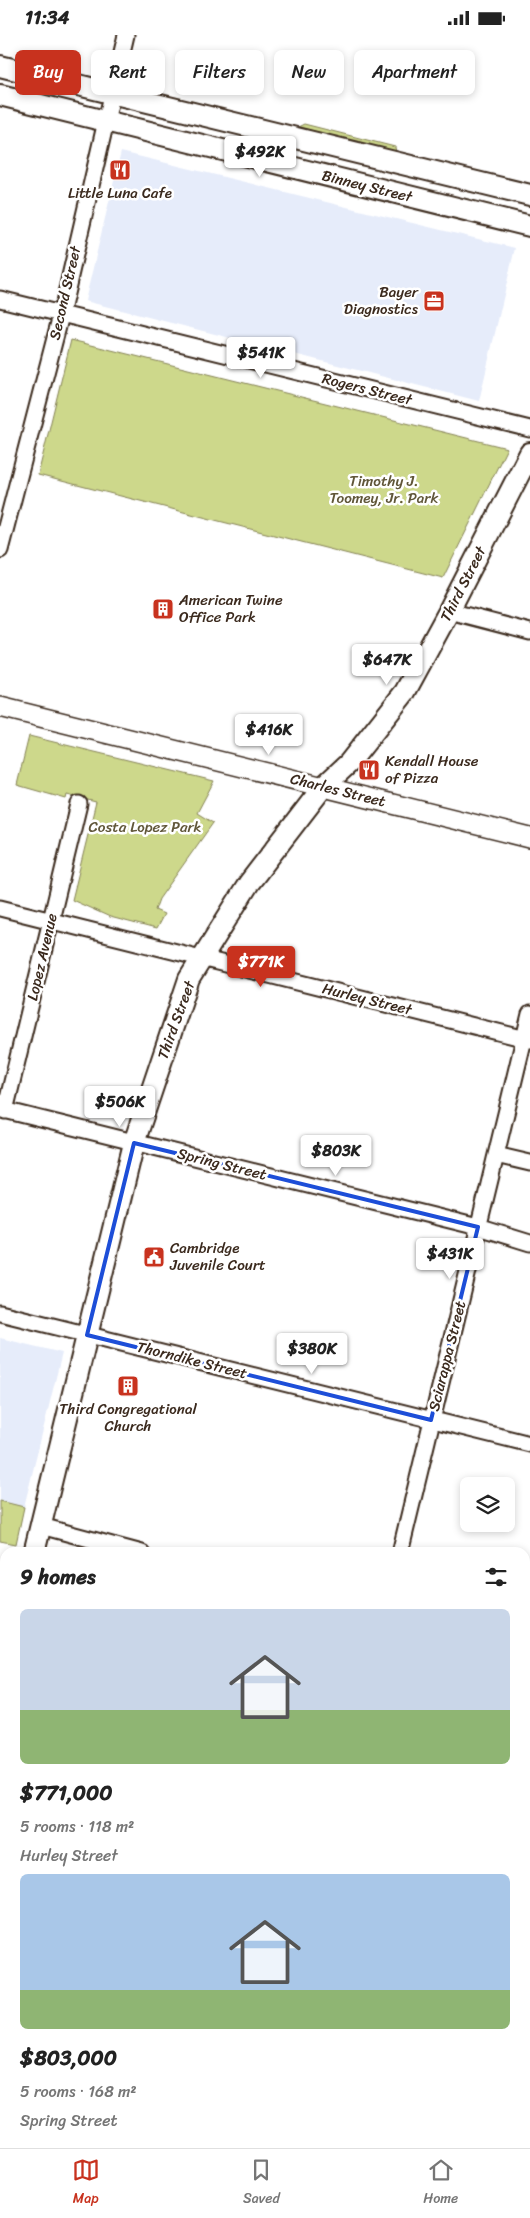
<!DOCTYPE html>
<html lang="en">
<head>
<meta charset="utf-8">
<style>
	body { margin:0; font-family:Sriracha,sans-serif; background:#f6f6f6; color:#222; height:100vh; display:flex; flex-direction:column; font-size:19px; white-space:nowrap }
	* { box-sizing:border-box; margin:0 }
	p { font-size:16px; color:#767676 }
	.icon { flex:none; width:28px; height:28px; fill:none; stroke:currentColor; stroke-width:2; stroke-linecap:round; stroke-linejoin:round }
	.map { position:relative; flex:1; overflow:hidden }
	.drawer { position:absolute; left:0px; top:1512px; width:530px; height:601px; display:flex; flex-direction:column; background:#fff; border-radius:15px 15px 0 0; box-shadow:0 2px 8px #0003 }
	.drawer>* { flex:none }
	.banner { position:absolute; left:15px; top:15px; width:500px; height:45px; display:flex; gap:10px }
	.buttons { position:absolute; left:460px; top:1442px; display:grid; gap:10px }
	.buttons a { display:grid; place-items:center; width:55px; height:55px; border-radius:8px; background:#fff; box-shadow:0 2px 8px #0003; font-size:25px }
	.price { position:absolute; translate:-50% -42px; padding:0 11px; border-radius:5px; background:#fff; color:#222; font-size:16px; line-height:32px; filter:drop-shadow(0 1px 2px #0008) }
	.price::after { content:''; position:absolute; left:50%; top:30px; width:15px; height:11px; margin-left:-8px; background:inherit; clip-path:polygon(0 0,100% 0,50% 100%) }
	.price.selected { background:#c8321e; color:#fff }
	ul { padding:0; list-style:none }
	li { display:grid; align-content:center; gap:10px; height:265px; padding:0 20px }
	li span { display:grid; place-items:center; height:155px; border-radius:8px; color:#555 }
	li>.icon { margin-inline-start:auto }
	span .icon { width:90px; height:90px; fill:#fffc; stroke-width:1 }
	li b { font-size:21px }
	h2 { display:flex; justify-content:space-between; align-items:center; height:60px; padding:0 20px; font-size:21px }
	.tag { padding:0 18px; border-radius:8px; background:#fff; box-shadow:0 2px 8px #0003; font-size:18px; line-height:45px }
	.tag.selected { background:#c8321e; color:#fff }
	.status { display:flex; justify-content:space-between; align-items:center; height:35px; padding:0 25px; background:#fff; direction:ltr }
	.status svg { height:14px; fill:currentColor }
	.dock { display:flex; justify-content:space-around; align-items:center; height:70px; border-top:1px solid #e0e0e0; background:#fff; font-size:14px; color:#767676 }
	.dock a { display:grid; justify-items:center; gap:2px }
	.dock .selected { color:#c8321e }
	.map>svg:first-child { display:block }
	.built { fill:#e6ecfa }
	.green { fill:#cdd88b; stroke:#848154 }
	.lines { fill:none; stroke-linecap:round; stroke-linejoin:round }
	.minor-casing { stroke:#3b2a1e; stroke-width:19 }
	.tertiary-casing { stroke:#3b2a1e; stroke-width:22 }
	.secondary-casing { stroke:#3b2a1e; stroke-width:24 }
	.minor { stroke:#fff; stroke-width:15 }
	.tertiary { stroke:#fff; stroke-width:19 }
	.secondary { stroke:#fff; stroke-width:20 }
	.marked { fill:none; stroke:#1d4ed8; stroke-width:4; stroke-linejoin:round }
	.labels { text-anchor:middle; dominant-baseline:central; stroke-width:5; stroke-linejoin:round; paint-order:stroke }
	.street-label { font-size:15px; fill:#3b2a1e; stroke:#fff }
	.poi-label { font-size:15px; fill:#3b2a1e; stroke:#fff; text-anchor:start }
	.park-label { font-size:15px; fill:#605639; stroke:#fff }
</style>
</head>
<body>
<div class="status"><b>11:34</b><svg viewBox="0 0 49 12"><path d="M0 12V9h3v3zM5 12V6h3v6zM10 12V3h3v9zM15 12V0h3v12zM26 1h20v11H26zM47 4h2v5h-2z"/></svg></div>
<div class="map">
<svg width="530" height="2113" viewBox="0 0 530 2113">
	<rect width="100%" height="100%" fill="#fff"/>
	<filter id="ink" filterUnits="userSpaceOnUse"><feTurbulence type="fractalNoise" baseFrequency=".02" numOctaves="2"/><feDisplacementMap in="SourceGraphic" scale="10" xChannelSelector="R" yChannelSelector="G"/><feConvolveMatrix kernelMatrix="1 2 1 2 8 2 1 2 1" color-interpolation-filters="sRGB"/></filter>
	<g filter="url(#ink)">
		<!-- built -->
		<path class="built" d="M121 117 515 213 479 366 85 266Z
			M0 1303 62 1318 24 1472 0 1466Z"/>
		<!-- green -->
		<path class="green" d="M304 89 395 112 396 117 298 92Z
			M71 305 507 413 443 543 38 440Z
			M29 701 214 746 197 778 213 788 159 864 155 875 164 879 156 894 110 882 72 865 96 767 67 760 66 764 17 750Z
			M0 1466 24 1472 16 1509 0 1506Z"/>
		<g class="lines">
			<!-- minor casing -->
			<g class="minor-casing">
				<path id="minor" d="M0 264 530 394
					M0 515 61 280 126 0
					M449 576 530 597
					M0 873 530 1005
					M0 1074 478 1192 530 1208
					M5 1076 79 769
					M496 1120 530 1128
					M0 1278 530 1409
					M41 1491 142 1518
					M400 1518 530 979
					M525 1613 530 1614
					M254 2113 255 2109"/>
			</g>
			<!-- tertiary casing -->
			<g class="tertiary-casing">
				<path id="tertiary" d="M0 672 530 803
					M0 1904 5 1905
					M525 2033 530 2035"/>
			</g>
			<!-- secondary casing -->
			<g class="secondary-casing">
				<path id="secondary" d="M0 31 530 160
					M0 60 530 191
					M34 1518 134 1108 189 944 249 848 323 752 349 728 405 657 449 576 530 418
					M0 1660 5 1639
					M0 1694 5 1696
					M525 1824 530 1825"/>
			</g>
			<!-- minor -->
			<use href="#minor" class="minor"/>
			<!-- tertiary -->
			<use href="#tertiary" class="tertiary"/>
			<!-- secondary -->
			<use href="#secondary" class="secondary"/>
		</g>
	</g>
	<!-- marked area -->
	<path class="marked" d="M134 1108 478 1192 431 1385 87 1300Z"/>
	<!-- icons -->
	<defs>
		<g id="restaurant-square" transform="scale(1.125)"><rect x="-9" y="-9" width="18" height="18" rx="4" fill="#c8321e" stroke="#fff"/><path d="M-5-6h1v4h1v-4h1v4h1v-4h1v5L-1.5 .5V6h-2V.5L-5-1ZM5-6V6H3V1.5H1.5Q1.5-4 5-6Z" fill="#fff"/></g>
		<g id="office-square" transform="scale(1.125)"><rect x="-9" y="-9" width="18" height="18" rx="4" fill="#c8321e" stroke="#fff"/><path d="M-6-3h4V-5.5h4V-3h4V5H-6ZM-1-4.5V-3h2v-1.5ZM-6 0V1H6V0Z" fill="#fff"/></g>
		<g id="building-square" transform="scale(1.125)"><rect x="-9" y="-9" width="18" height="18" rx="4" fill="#c8321e" stroke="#fff"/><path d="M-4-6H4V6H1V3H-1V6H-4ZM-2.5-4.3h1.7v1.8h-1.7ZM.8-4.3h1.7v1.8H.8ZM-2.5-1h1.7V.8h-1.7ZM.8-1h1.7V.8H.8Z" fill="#fff"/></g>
		<g id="civic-square" transform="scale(1.125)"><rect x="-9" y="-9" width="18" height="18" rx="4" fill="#c8321e" stroke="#fff"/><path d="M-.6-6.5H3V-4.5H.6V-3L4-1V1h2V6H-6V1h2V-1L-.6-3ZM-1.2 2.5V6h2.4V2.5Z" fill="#fff"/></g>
	</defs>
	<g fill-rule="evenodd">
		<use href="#restaurant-square" x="120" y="135"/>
		<use href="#office-square" x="434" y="266"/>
		<use href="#building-square" x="163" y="574"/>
		<use href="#restaurant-square" x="369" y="735"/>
		<use href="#civic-square" x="154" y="1222"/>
		<use href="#building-square" x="128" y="1351"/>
	</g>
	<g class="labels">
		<!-- street labels -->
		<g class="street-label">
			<text transform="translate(367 151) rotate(14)">Binney Street</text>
			<text transform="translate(65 258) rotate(-77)">Second Street</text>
			<text transform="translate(367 354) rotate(14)">Rogers Street</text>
			<text transform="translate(463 549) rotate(-63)">Third Street</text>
			<text transform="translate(338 755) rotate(14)">Charles Street</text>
			<text transform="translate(42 922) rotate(-77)">Lopez Avenue</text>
			<text transform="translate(367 964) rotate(14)">Hurley Street</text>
			<text transform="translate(176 985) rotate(-70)">Third Street</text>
			<text transform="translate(222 1129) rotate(14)">Spring Street</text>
			<text transform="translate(447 1321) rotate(-76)">Sciarappa Street</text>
			<text transform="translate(192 1325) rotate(14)">Thorndike Street</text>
		</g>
		<!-- poi labels -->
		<g class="poi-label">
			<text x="120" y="158" text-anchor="middle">Little Luna Cafe</text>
			<text x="418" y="257" text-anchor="end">Bayer<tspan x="418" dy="17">Diagnostics</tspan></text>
			<text x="179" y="565">American Twine<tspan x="179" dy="17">Office Park</tspan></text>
			<text x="385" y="726">Kendall House<tspan x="385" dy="17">of Pizza</tspan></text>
			<text x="170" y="1213">Cambridge<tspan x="170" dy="17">Juvenile Court</tspan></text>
			<text x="128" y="1374" text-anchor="middle">Third Congregational<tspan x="128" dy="17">Church</tspan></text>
		</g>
		<!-- park labels -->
		<g class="park-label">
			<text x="384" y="446">Timothy J.<tspan x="384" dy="17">Toomey, Jr. Park</tspan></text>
			<text x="145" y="792">Costa Lopez Park</text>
		</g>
	</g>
</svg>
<div class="buttons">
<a><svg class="icon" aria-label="layers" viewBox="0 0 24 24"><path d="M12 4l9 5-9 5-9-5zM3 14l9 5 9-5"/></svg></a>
</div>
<b class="price" style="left:260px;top:143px">$492K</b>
<b class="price" style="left:261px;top:344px">$541K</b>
<b class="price" style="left:387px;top:651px">$647K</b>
<b class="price" style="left:269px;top:721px">$416K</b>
<b class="price selected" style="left:261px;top:953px">$771K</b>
<b class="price" style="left:120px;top:1093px">$506K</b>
<b class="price" style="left:336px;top:1142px">$803K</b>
<b class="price" style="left:450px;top:1245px">$431K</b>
<b class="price" style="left:312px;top:1340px">$380K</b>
<div class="banner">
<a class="tag selected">Buy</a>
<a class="tag">Rent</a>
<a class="tag">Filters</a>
<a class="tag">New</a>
<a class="tag">Apartment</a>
</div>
<section class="drawer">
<h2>9 homes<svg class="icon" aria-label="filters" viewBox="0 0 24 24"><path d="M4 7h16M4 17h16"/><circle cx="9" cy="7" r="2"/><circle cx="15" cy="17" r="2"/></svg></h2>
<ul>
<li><span style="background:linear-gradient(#c9d6e8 65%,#8fb573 0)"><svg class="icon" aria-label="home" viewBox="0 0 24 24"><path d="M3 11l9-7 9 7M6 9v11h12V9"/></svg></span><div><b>$771,000</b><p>5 rooms · 118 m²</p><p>Hurley Street</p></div></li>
<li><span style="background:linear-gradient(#a9c7e8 75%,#8fb573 0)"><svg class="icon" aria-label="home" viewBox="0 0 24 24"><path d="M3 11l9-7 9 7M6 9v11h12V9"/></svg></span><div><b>$803,000</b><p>5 rooms · 168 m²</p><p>Spring Street</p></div></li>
</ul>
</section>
</div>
<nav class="dock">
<a class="selected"><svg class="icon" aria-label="map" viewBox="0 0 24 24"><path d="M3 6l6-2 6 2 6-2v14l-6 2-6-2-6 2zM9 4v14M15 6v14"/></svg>Map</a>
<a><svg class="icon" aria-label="saved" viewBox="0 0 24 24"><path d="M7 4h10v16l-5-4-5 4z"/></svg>Saved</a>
<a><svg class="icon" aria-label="home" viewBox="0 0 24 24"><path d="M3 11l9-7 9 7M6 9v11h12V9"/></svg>Home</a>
</nav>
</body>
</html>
